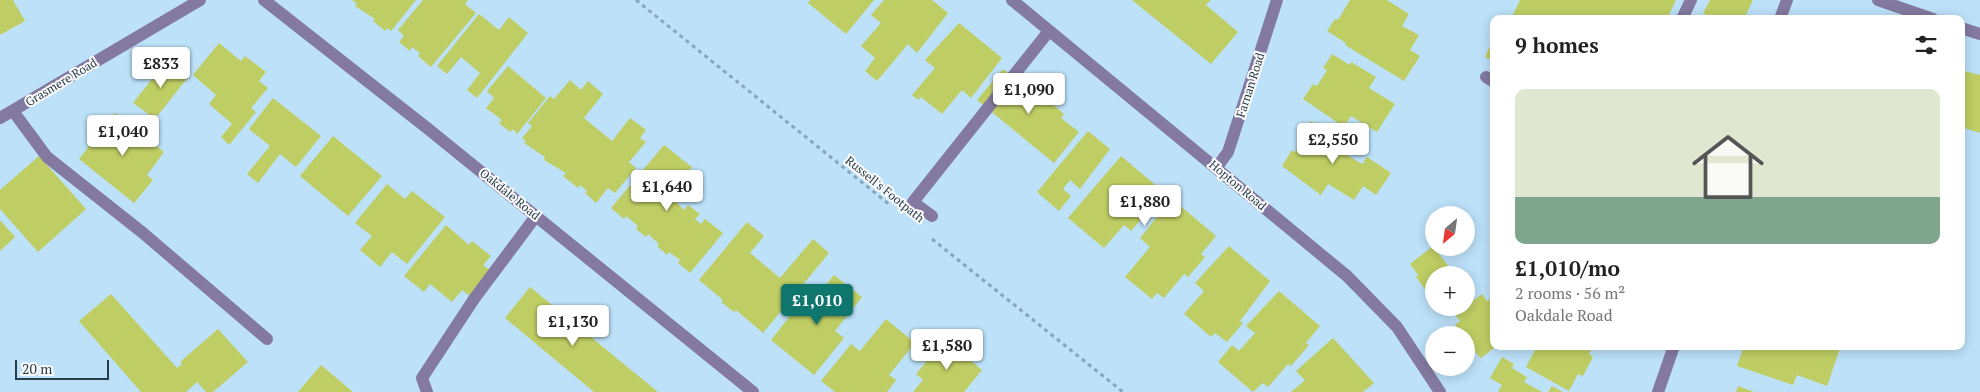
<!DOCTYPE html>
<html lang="en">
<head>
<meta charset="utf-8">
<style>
	body { margin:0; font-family:"PT Serif",serif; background:#f2f2f2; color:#222; height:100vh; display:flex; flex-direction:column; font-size:19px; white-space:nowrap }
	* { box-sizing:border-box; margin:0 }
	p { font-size:16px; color:#767676 }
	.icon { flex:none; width:28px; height:28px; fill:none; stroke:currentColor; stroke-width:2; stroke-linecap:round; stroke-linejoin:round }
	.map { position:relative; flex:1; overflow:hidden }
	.details { position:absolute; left:1490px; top:15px; width:475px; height:335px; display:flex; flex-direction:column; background:#fff; border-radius:10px; box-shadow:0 2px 12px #0003 }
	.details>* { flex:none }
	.needle { width:32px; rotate:209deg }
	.buttons { position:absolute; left:1425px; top:206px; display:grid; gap:10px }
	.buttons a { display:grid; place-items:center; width:50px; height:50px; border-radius:50%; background:#fff; box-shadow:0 2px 12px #0003; font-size:25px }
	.scale { position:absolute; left:15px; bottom:12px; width:94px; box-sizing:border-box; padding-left:5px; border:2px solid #293c48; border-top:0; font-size:14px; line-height:18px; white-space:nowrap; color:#293c48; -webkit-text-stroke:4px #fcfcfc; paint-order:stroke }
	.price { position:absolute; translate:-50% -42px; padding:0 11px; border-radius:5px; background:#fff; color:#222; font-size:16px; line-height:32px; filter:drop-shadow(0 1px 2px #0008) }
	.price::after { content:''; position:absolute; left:50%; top:30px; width:15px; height:11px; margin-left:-8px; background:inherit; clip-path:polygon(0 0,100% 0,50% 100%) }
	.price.current { background:#0f766e; color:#fff }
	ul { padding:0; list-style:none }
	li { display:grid; align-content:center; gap:10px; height:265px; padding:0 25px }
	li span { display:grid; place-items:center; height:155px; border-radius:10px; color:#555 }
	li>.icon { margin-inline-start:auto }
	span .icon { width:90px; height:90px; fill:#fffc; stroke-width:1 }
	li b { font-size:21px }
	h2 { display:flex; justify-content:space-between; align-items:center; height:60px; padding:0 25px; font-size:21px }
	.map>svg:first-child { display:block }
	.building { fill:#bfce64 }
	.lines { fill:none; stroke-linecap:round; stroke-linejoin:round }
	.path { stroke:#88a6ba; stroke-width:3; stroke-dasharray:4 4; stroke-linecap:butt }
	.minor { stroke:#847aa1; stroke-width:12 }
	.labels { text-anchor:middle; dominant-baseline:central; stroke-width:4; stroke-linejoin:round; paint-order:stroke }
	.street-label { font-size:12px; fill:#293c48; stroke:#fcfcfc }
</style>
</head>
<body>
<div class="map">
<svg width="1980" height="392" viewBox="0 0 1980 392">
	<rect width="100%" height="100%" fill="#bce1f9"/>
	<!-- building -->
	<path class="building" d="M0 0H13L25 21 0 35Z
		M352 0H416L391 31 387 28 385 31 373 21 375 19 355 6 357 4Z
		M423 0H468L465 4 476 13 431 67 418 56 420 53 412 47 410 51 399 42 404 36 398 30Z
		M810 0H874L846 34 808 3Z
		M884 0H932L948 13 917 53 908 44 877 81 865 71 875 58 861 46 881 23 871 15Z
		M1132 0H1211L1206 5 1238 32 1211 64Z
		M1350 0H1387L1409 14 1402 26 1419 35 1410 50 1420 56 1404 81 1345 45 1346 43 1327 31 1335 19 1338 20Z
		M1520 0H1676L1667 19H1511Z
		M1710 0H1753L1744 19H1714L1703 13Z
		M479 14 499 30 509 17 528 33 477 98 467 90 480 73 461 57 447 74 437 66Z
		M959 23 1002 58 971 98 962 90 942 114 921 97 918 100 912 95 935 68 925 60Z
		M1494 38V61L1485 57Z
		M219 43 241 61 245 56 266 72 259 81 268 88 251 108 256 112 229 145 221 137 232 124 209 104 216 95 193 75Z
		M1332 54 1350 65 1351 62 1376 77 1369 88 1395 104 1377 132 1351 116 1344 127 1303 99 1313 84 1317 86 1327 70 1323 68Z
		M168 59 189 76 155 119 133 103Z
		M508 66 546 98 517 134 513 129 510 132 499 123 502 120 486 108 494 98 487 91Z
		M1003 69 1023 85 1026 82 1040 94 1038 96 1047 104 1049 101 1064 114 1061 118 1079 132 1054 163 977 100Z
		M1961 70 1980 75V133L1961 127Z
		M570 80 581 90 588 81 603 94 584 118 612 141 630 118 646 130 640 138 646 142 629 162 636 168 615 193 608 188 596 203 585 193 587 191 580 185 578 188 563 176 566 173 544 160 545 157 524 143 526 141 522 138 532 126 528 123 550 96 554 99Z
		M273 98 321 136 296 167 280 154 258 183 247 174 270 146 249 129Z
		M115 113 131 126 135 121 144 128 140 133 164 152 147 175 153 180 134 203 79 159Z
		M1311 121 1353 145 1347 155 1362 164 1367 157 1391 173 1376 195 1363 186 1354 200 1328 184 1321 195 1282 166 1292 150 1295 152 1304 138 1301 137Z
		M1088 131 1110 149 1080 189 1070 180 1063 189 1071 196 1059 211 1037 192Z
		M333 136 382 176 348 216 300 176Z
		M664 145 692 167 680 181 671 174 659 189 666 195 670 190 678 197 675 201 684 210 688 205 700 214 695 219 701 224 705 219 723 233 690 273 678 263 680 260 669 252 667 255 657 246 659 244 648 234 646 237 636 229 638 226 626 216 624 219 611 208Z
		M39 156 86 209 38 252 0 209V190Z
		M1121 156 1216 236 1201 254 1205 257 1188 277 1184 274 1164 298 1157 293 1152 299 1125 277 1150 247 1140 238 1157 217 1154 215 1149 210 1131 231 1124 225 1104 248 1068 218Z
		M387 184 405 199 412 191 445 217 407 264 392 252 380 267 360 250 372 236 355 223Z
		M0 220 15 237 0 251Z
		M747 222 764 236 750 253 780 278 813 239 829 253 763 333 736 310 734 312 721 302 723 300 699 280Z
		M446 225 469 245 472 241 491 256 483 265 491 271 470 296 462 290 452 302 430 284 424 292 404 276Z
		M1229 246 1270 281 1240 321 1243 323 1227 342 1215 333 1211 337 1184 314 1204 291 1195 283Z
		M1433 246 1455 275H1434V296L1429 290 1427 292 1416 277 1418 275 1410 264Z
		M834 275 862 297 835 331 844 338 814 375 771 340 800 303 807 309Z
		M530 287 658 392H594L505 318Z
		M1466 290 1474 300 1482 294 1487 301 1492 298 1494 300V317L1489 320 1494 326V348L1481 358 1466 343V335L1459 334 1461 332 1455 325 1460 321 1450 308H1466Z
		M1279 291 1320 326 1306 343 1309 345 1291 366 1288 364 1268 387 1263 383 1253 392 1218 362 1232 345 1239 351 1255 333 1246 326Z
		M111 294 177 368 182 364 180 362 218 329 248 362 213 392H206L197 382 186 392H141L79 321Z
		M886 319 915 343 889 375 896 380 887 392H835L821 381 851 344 860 351Z
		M1333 338 1374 383 1363 392H1291L1305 380 1296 371Z
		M945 339 982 370 964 392H913L923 380 916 374Z
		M1534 346H1593L1589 354 1593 357 1583 376 1578 374 1569 391 1526 367 1535 350 1532 348Z
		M1744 346H1841L1827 386 1797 375 1793 385 1737 366Z
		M1502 357 1514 364 1512 368 1527 377 1524 382 1542 392H1498L1502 385 1490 378Z
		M321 365 353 392H298Z
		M1552 386 1563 392H1548Z
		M1738 386 1754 392H1736Z"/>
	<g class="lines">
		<!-- path -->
		<path class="path" d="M636 0 890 205
			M932 239 1123 392"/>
		<!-- minor -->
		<path class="minor" d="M264 0 427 128 753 392
			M1012 0 1347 276 1397 327 1440 392
			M1878 0 1933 19
			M1682 19 1691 0
			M1780 19 1787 0
			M1961 28 1980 34
			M1486 77 1494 82
			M13 111 47 157 143 233 267 339
			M0 118 200 0
			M1217 167 1228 152 1277 0
			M932 216 913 202 1049 31
			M427 392 422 378 474 299 536 216
			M1658 392 1674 346"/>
	</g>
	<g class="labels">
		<!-- street labels -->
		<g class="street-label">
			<text transform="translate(61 82) rotate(-31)">Grasmere Road</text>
			<text transform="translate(1250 85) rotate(-72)">Farnan Road</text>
			<text transform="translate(1238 185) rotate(40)">Hopton Road</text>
			<text transform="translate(885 189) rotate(39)">Russell's Footpath</text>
			<text transform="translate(510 194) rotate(39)">Oakdale Road</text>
		</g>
	</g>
</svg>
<div class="buttons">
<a><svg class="needle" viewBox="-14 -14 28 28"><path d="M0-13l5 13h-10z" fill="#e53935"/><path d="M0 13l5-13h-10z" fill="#767676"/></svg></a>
<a>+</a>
<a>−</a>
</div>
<div class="scale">20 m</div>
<b class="price" style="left:161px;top:89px">£833</b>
<b class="price" style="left:1029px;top:115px">£1,090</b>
<b class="price" style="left:123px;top:157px">£1,040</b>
<b class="price" style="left:1333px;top:165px">£2,550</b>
<b class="price" style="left:667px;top:212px">£1,640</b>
<b class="price" style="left:1145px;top:227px">£1,880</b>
<b class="price current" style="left:817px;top:326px">£1,010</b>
<b class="price" style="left:573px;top:347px">£1,130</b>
<b class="price" style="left:947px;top:371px">£1,580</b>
<section class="details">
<h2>9 homes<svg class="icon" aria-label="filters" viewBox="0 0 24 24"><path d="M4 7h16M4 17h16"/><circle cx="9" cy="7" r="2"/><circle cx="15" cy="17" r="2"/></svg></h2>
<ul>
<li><span style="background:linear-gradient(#dfe7d0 70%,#7fa58c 0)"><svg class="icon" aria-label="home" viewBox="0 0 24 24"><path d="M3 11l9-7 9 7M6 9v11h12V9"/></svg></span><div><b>£1,010/mo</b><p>2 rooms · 56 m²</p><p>Oakdale Road</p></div></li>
</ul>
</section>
</div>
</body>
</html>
